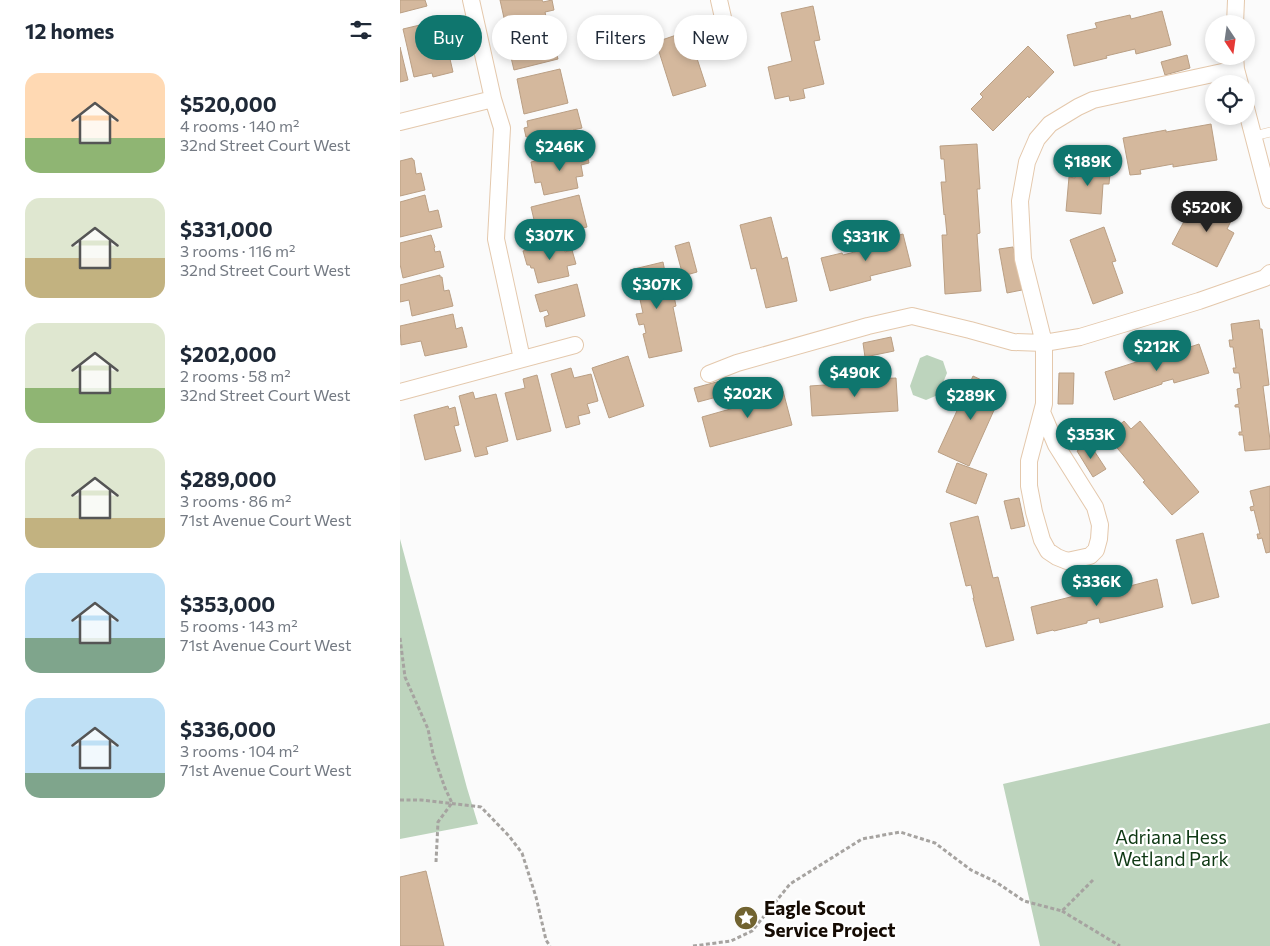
<!DOCTYPE html>
<html lang="en">
<head>
<meta charset="utf-8">
<style>
	body { margin:0; font-family:Commissioner,sans-serif; background:#f2f2f3; color:#1f2937; height:100vh; display:flex; flex-direction:column; font-size:19px; white-space:nowrap }
	* { box-sizing:border-box; margin:0 }
	p { font-size:16px; color:#747a83 }
	.icon { flex:none; width:28px; height:28px; fill:none; stroke:currentColor; stroke-width:2; stroke-linecap:round; stroke-linejoin:round }
	.map { position:relative; flex:1; overflow:hidden }
	.panel { display:flex; flex-direction:column; background:#fff; width:400px }
	.panel>* { flex:none }
	.top-card { position:absolute; left:15px; top:15px; width:475px; height:45px; display:flex; gap:10px }
	.needle { width:32px; rotate:167deg }
	.fabs { position:absolute; left:805px; top:15px; display:grid; gap:10px }
	.fabs a { display:grid; place-items:center; width:50px; height:50px; border-radius:50%; background:#fff; box-shadow:0 2px 8px #0003; font-size:25px }
	.price { position:absolute; translate:-50% -42px; padding:0 11px; border-radius:18px; background:#0f766e; color:#fff; font-size:16px; line-height:32px; filter:drop-shadow(0 1px 2px #0008) }
	.price::after { content:''; position:absolute; left:50%; top:30px; width:15px; height:11px; margin-left:-8px; background:inherit; clip-path:polygon(0 0,100% 0,50% 100%) }
	.price.current { background:#222; color:#fff }
	ul { padding:0; list-style:none }
	li { display:flex; align-items:center; gap:15px; height:125px; padding:0 25px }
	li span { display:grid; place-items:center; flex:none; width:140px; height:100px; border-radius:15px; color:#555 }
	li>.icon { margin-inline-start:auto }
	span .icon { width:60px; height:60px; fill:#fffc; stroke-width:1 }
	li b { font-size:21px }
	h2 { display:flex; justify-content:space-between; align-items:center; height:60px; padding:0 25px; font-size:21px }
	.chip { padding:0 18px; border-radius:22px; background:#fff; box-shadow:0 2px 8px #0003; font-size:18px; line-height:45px }
	.chip.current { background:#0f766e; color:#fff }
	main { display:flex; flex:1; min-height:0 }
	.map>svg:first-child { display:block }
	.green { fill:#bdd4bd }
	.building { fill:#d4b89d; stroke:#ba9f84 }
	.lines { fill:none; stroke-linecap:round; stroke-linejoin:round }
	.lane-casing { stroke:#e4c8ac; stroke-width:10 }
	.street-casing { stroke:#e4c8ac; stroke-width:18 }
	.path { stroke:#a6a3a0; stroke-width:3; stroke-dasharray:4 2.5; stroke-linecap:butt }
	.lane { stroke:#fff; stroke-width:9 }
	.street { stroke:#fff; stroke-width:16 }
	.labels { text-anchor:middle; dominant-baseline:central; stroke-width:4.5; stroke-linejoin:round; paint-order:stroke }
	.park-label { font-size:19px; fill:#0e3813; stroke:#fff }
	.poi-label { font-size:19px; font-weight:bold; fill:#150b03; stroke:#fff; text-anchor:start }
</style>
</head>
<body>
<main>
<section class="panel">
<h2>12 homes<svg class="icon" aria-label="filters" viewBox="0 0 24 24"><path d="M4 7h16M4 17h16"/><circle cx="9" cy="7" r="2"/><circle cx="15" cy="17" r="2"/></svg></h2>
<ul>
<li><span style="background:linear-gradient(#ffd9b3 65%,#8fb573 0)"><svg class="icon" aria-label="home" viewBox="0 0 24 24"><path d="M3 11l9-7 9 7M6 9v11h12V9"/></svg></span><div><b>$520,000</b><p>4 rooms · 140 m²</p><p>32nd Street Court West</p></div></li>
<li><span style="background:linear-gradient(#dfe7d0 60%,#c2b280 0)"><svg class="icon" aria-label="home" viewBox="0 0 24 24"><path d="M3 11l9-7 9 7M6 9v11h12V9"/></svg></span><div><b>$331,000</b><p>3 rooms · 116 m²</p><p>32nd Street Court West</p></div></li>
<li><span style="background:linear-gradient(#dfe7d0 65%,#8fb573 0)"><svg class="icon" aria-label="home" viewBox="0 0 24 24"><path d="M3 11l9-7 9 7M6 9v11h12V9"/></svg></span><div><b>$202,000</b><p>2 rooms · 58 m²</p><p>32nd Street Court West</p></div></li>
<li><span style="background:linear-gradient(#dfe7d0 70%,#c2b280 0)"><svg class="icon" aria-label="home" viewBox="0 0 24 24"><path d="M3 11l9-7 9 7M6 9v11h12V9"/></svg></span><div><b>$289,000</b><p>3 rooms · 86 m²</p><p>71st Avenue Court West</p></div></li>
<li><span style="background:linear-gradient(#bfe0f5 65%,#7fa58c 0)"><svg class="icon" aria-label="home" viewBox="0 0 24 24"><path d="M3 11l9-7 9 7M6 9v11h12V9"/></svg></span><div><b>$353,000</b><p>5 rooms · 143 m²</p><p>71st Avenue Court West</p></div></li>
<li><span style="background:linear-gradient(#bfe0f5 75%,#7fa58c 0)"><svg class="icon" aria-label="home" viewBox="0 0 24 24"><path d="M3 11l9-7 9 7M6 9v11h12V9"/></svg></span><div><b>$336,000</b><p>3 rooms · 104 m²</p><p>71st Avenue Court West</p></div></li>
</ul>
</section>
<div class="map">
<svg width="870" height="946" viewBox="0 0 870 946">
	<rect width="100%" height="100%" fill="#fbfbfb"/>
	<!-- green -->
	<path class="green" d="M527 355 543 361 547 373 538 395 526 400 513 395 510 386 520 358Z
		M0 539 67 788 78 824 0 839Z
		M870 723V946H640L603 784Z"/>
	<!-- building -->
	<path class="building" d="M0 0H25L27 6 0 13Z
		M100 0H142L143 2 152 0 154 10 145 12 147 21 113 28 112 26 106 27Z
		M413 6 420 40 414 41 424 84 403 89 405 98 390 101 389 96 375 99 368 67 392 61 381 13Z
		M762 11 771 45 736 54 735 49 706 56 707 58 674 66 667 35 697 28 695 23 730 15 731 19Z
		M41 20 53 72 33 77 32 73 14 77 3 29Z
		M150 27 152 34 159 32 162 42 154 44 158 59 114 70 108 45 111 44 109 37Z
		M288 31 306 86 273 96 256 42Z
		M628 46 654 72 629 98 628 96 593 131 571 109 583 97 580 94Z
		M0 47 8 80 0 82Z
		M787 55 790 68 765 75 761 62Z
		M160 69 168 103 124 114 117 79Z
		M177 109 182 128 173 130 176 144 136 154 132 136 126 137 124 128 128 127 127 121Z
		M811 124 817 160 773 167V164L740 170 741 174 730 175 723 138 766 130V132Z
		M577 144 580 189H577L580 233 577 234 581 291 545 294 542 235H547L545 214 544 215 541 182H546L544 159H541L540 146Z
		M186 150 189 163 181 165 183 176 176 177 178 188 144 195 141 182 135 183 131 162Z
		M12 158 13 160H14L16 174 21 173 25 190 0 196V161Z
		M676 160 711 163 709 184H703L701 214 666 211 669 177 675 178Z
		M25 195 29 212 38 210 42 227 0 237V202Z
		M179 195 187 227 133 240 129 225 135 224 131 207Z
		M815 197 837 209 827 229 834 233 817 267 772 244 790 210 805 218Z
		M371 217 382 259 387 257 397 301 366 308 356 268 351 269 340 225Z
		M704 227 716 261 712 262 723 293 693 304 670 240Z
		M503 234 511 266 470 276 471 280 430 291 421 258 442 253 443 255 462 250 460 245Z
		M31 235 35 247 34 248 35 252 40 251 44 267 3 278 0 264V243Z
		M162 241 165 252 172 250 176 264 167 266 169 276 138 283 134 268H131L130 265H127L123 251Z
		M289 242 297 272 283 276 275 246Z
		M613 247 622 290 607 293 599 249Z
		M263 262 268 287 272 286 276 306 273 307 282 351 249 358 243 334 246 333 244 324 239 325 236 314 243 313 239 295 236 296 230 270Z
		M40 275V277H42L44 291 49 290 53 306 12 316 9 300 0 302V285Z
		M177 284 185 316 146 327 144 317 149 315 147 310 140 312 135 295Z
		M53 314 56 329 62 327 67 347 25 356 21 341 1 345 0 326Z
		M859 320 860 329H862L869 385 863 386 870 440V449L845 451 843 435H839V432H842L839 407H835V405L839 404 837 389 841 388 839 373H834L833 368H836L833 347H830L829 340H833L831 324Z
		M491 337 494 351 465 357 463 343Z
		M799 344 809 373 774 383 773 379 762 382V384L714 400 705 372 768 352 769 354Z
		M228 356 244 406 209 418 192 368Z
		M171 368 174 378 191 374 198 401 187 404 190 413 178 416 180 424 166 428 151 374Z
		M659 373H674L673 404H658Z
		M137 375 151 431 117 440 105 393 125 388 123 379Z
		M573 376 603 390 569 466 538 452Z
		M496 378 498 411 412 416 410 386 453 383 452 380Z
		M324 380 328 394 298 402 294 388Z
		M383 391 392 425 310 447 302 417 341 406 340 402Z
		M73 392 75 399 96 394 108 441 86 447 88 454 75 457 59 396Z
		M48 406 49 409 55 407 59 425 54 426 61 451 25 460 14 415Z
		M724 421 731 429 740 421 799 492 772 515 743 482 745 481 707 436Z
		M689 443 706 469 693 477 677 451Z
		M557 463 587 474 576 504 546 492Z
		M870 486V552L866 553 862 538 858 539 857 534H860L854 510 851 511 850 507 854 506 850 491Z
		M619 498 625 526 611 529 604 501Z
		M578 516 593 578 598 577 614 640 586 647 573 598H574L571 585 566 586 550 523Z
		M803 533 819 597 792 604 776 540Z
		M757 579 763 607 700 623 699 618 687 621V623L654 631 653 630 637 634 631 607 694 591 695 595Z
		M26 871 44 946H0V877Z"/>
	<g class="lines">
		<!-- lane casing -->
		<g class="lane-casing">
			<path id="lane" d="M854 136 870 132"/>
		</g>
		<!-- street casing -->
		<g class="street-casing">
			<path id="street" d="M71 0 93 99 102 128 96 239 122 359
				M319 0 324 22
				M835 24 836 0
				M835 56 836 69 840 84
				M846 108 870 200
				M0 122 93 99
				M309 374 337 363 468 326 512 316 570 330 613 342 644 343 680 337 799 301 865 278 870 273
				M0 392 175 345
				M642 412 656 445 695 507 700 525 699 539 696 550 690 556 667 561 657 557 648 551 642 540 634 512 629 486V461L644 404V343L623 259 620 201 627 162 637 139 650 124 678 107 693 100 836 69"/>
		</g>
		<!-- path -->
		<path class="path" d="M0 638 5 677 28 729 33 754 45 788 52 803 38 822 36 862
			M0 800H21L81 807 109 836 122 853 136 897 146 940 150 946
			M662 911 720 946
			M293 946 331 941 352 931 390 884 462 839 500 832 535 843 571 870 596 882 624 901 662 911 693 880"/>
		<!-- lane -->
		<use href="#lane" class="lane"/>
		<!-- street -->
		<use href="#street" class="street"/>
	</g>
	<!-- icons -->
	<defs>
		<g id="sight-disc" transform="scale(1.25)"><circle r="9.5" fill="#716330" stroke="#fff"/><path d="M0-6L1.8-2.2L6-1.7L2.9 1.2L3.7 5.4L0 3.3L-3.7 5.4L-2.9 1.2L-6-1.7L-1.8-2.2Z" fill="#fff"/></g>
	</defs>
	<g fill-rule="evenodd">
		<use href="#sight-disc" x="346" y="918"/>
	</g>
	<g class="labels">
		<!-- park labels -->
		<g class="park-label">
			<text x="771" y="836">Adriana Hess<tspan x="771" dy="22">Wetland Park</tspan></text>
		</g>
		<!-- poi labels -->
		<g class="poi-label">
			<text x="364" y="907">Eagle Scout<tspan x="364" dy="22">Service Project</tspan></text>
		</g>
	</g>
</svg>
<div class="fabs">
<a><svg class="needle" viewBox="-14 -14 28 28"><path d="M0-13l5 13h-10z" fill="#e53935"/><path d="M0 13l5-13h-10z" fill="#747a83"/></svg></a>
<a><svg class="icon" aria-label="locate" viewBox="0 0 24 24"><circle cx="12" cy="12" r="6"/><path d="M12 2v4M12 18v4M2 12h4M18 12h4"/></svg></a>
</div>
<b class="price" style="left:160px;top:172px">$246K</b>
<b class="price" style="left:688px;top:187px">$189K</b>
<b class="price current" style="left:807px;top:233px">$520K</b>
<b class="price" style="left:150px;top:261px">$307K</b>
<b class="price" style="left:466px;top:262px">$331K</b>
<b class="price" style="left:257px;top:310px">$307K</b>
<b class="price" style="left:757px;top:372px">$212K</b>
<b class="price" style="left:455px;top:398px">$490K</b>
<b class="price" style="left:348px;top:419px">$202K</b>
<b class="price" style="left:571px;top:421px">$289K</b>
<b class="price" style="left:691px;top:460px">$353K</b>
<b class="price" style="left:697px;top:607px">$336K</b>
<div class="top-card">
<a class="chip current">Buy</a>
<a class="chip">Rent</a>
<a class="chip">Filters</a>
<a class="chip">New</a>
</div>
</div>
</main>
</body>
</html>
